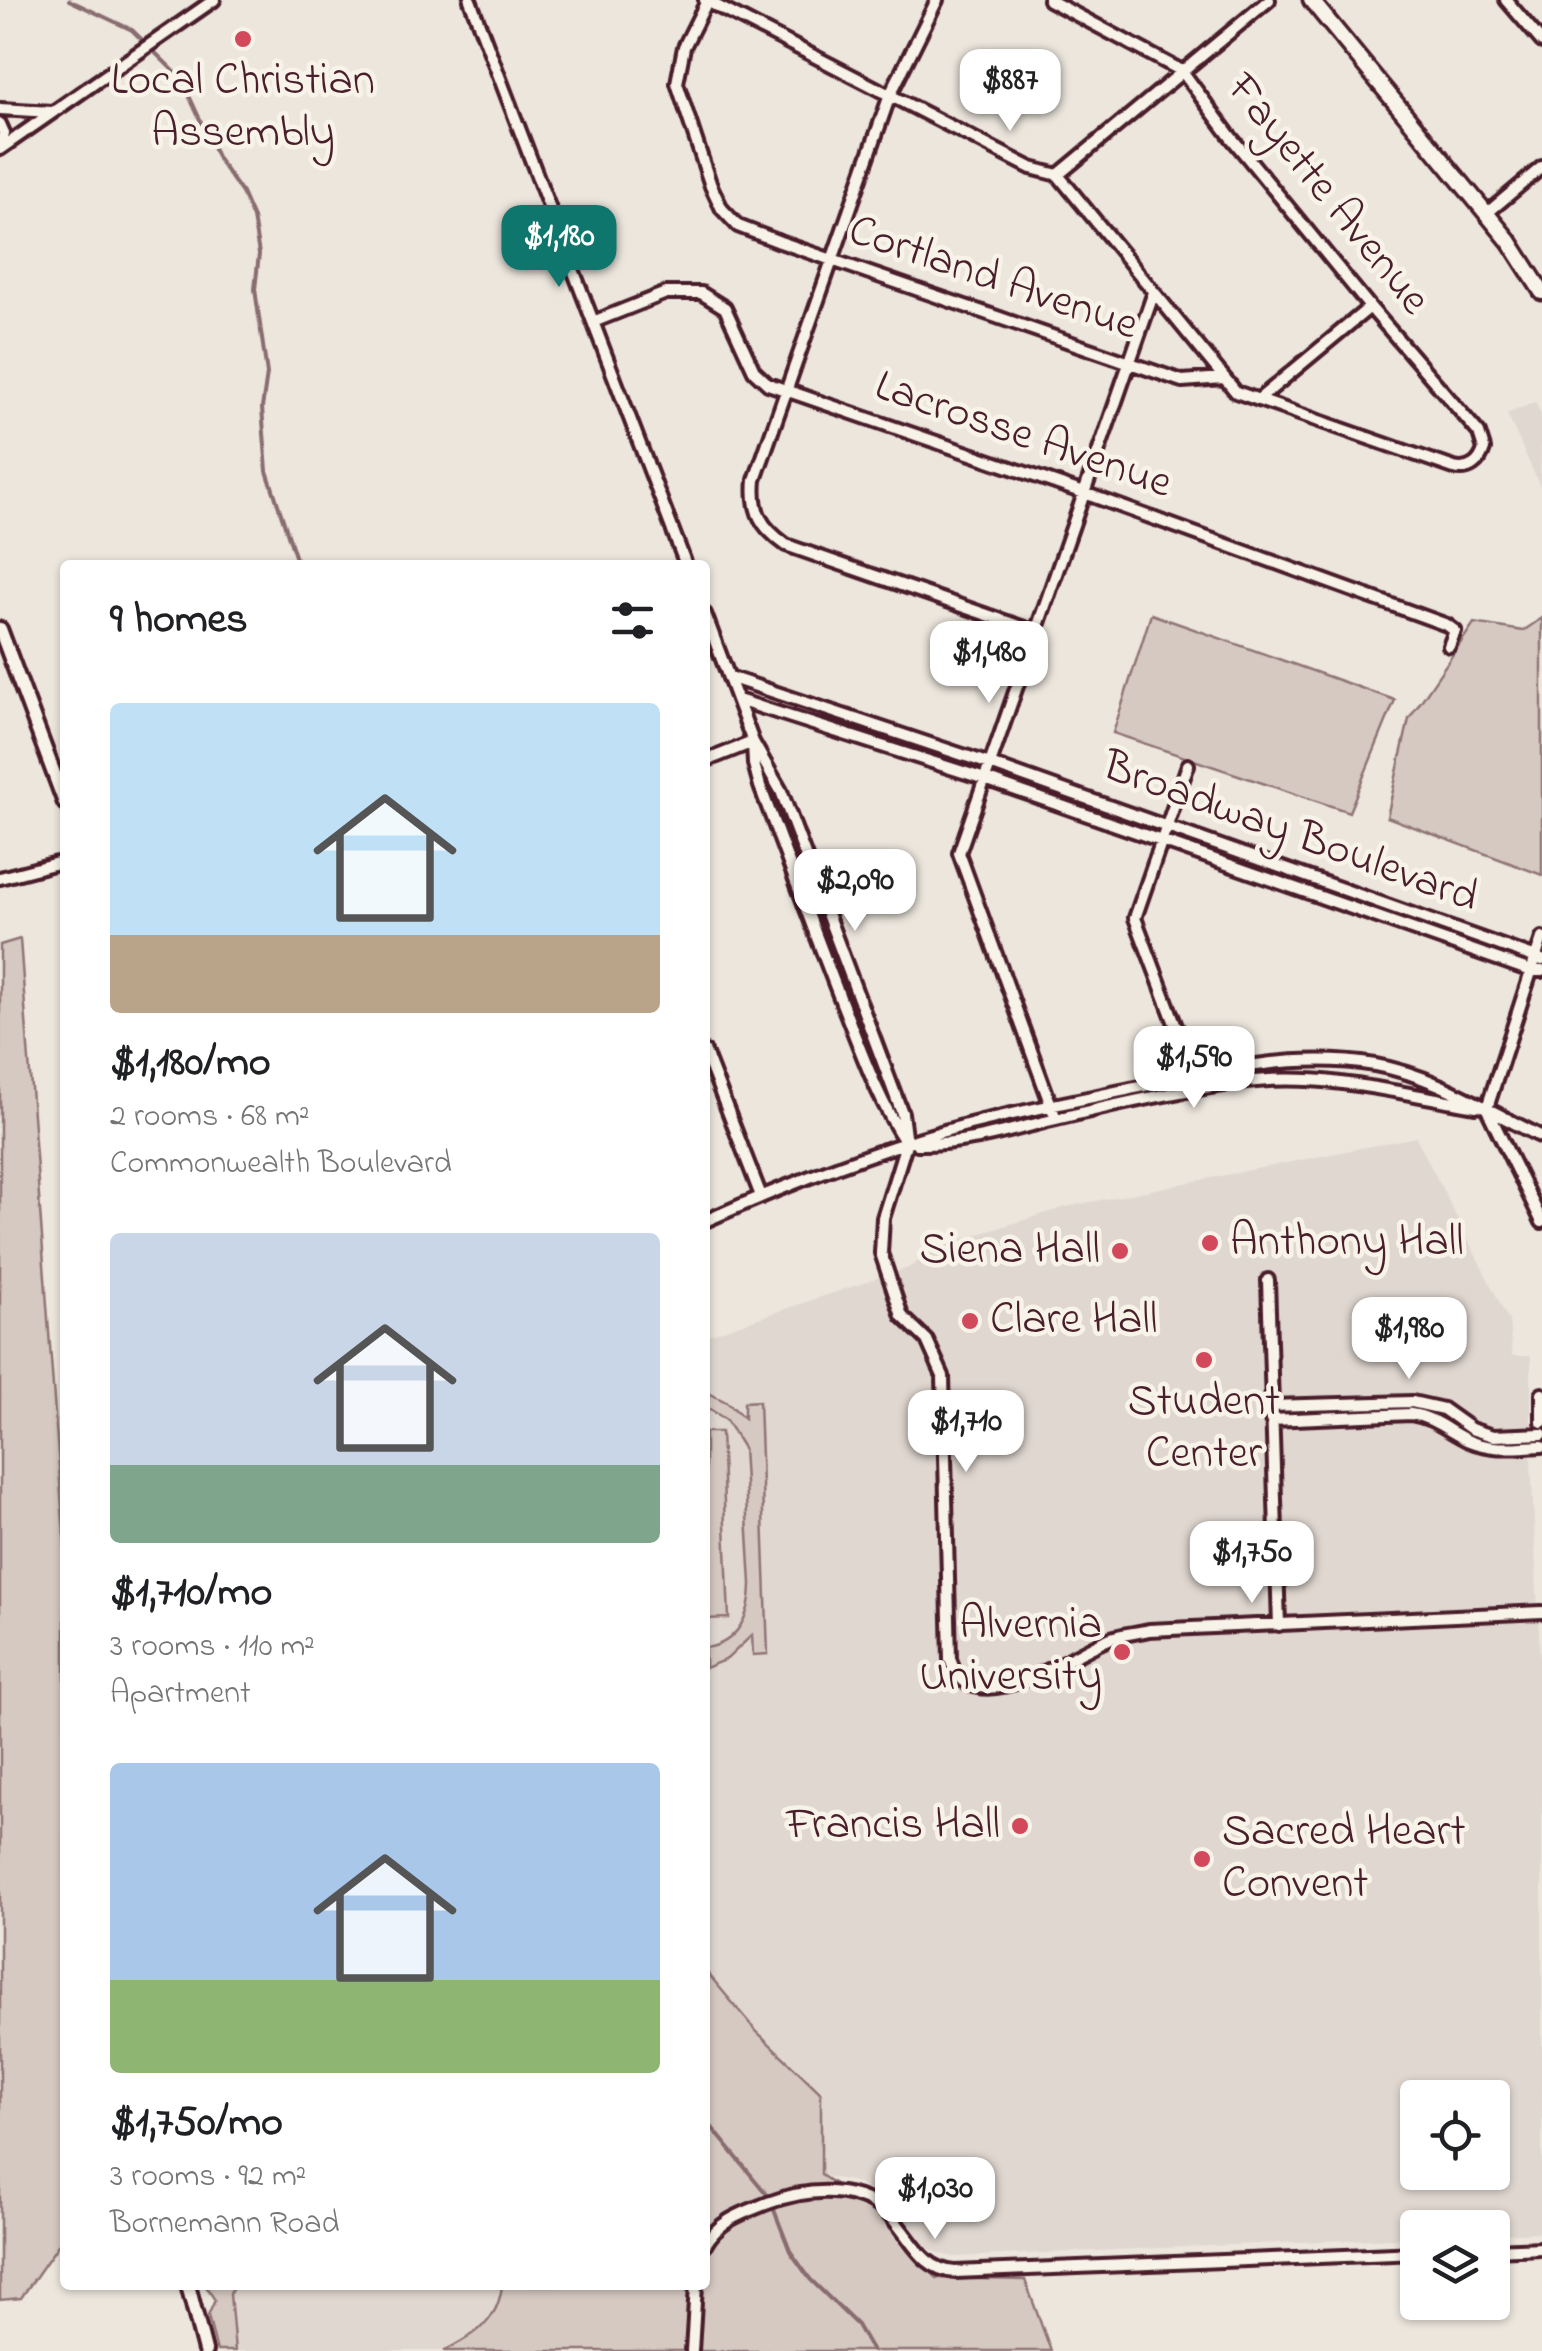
<!DOCTYPE html>
<html lang="en">
<head>
<meta charset="utf-8">
<style>
	body { margin:0; font-family:"Indie Flower",sans-serif; background:#f2f2f2; color:#202124; height:100vh; display:flex; flex-direction:column; font-size:38px; white-space:nowrap }
	* { box-sizing:border-box; margin:0 }
	p { font-size:32px; color:#757577 }
	.icon { flex:none; width:55px; height:55px; fill:none; stroke:currentColor; stroke-width:2; stroke-linecap:round; stroke-linejoin:round }
	.map { position:relative; flex:1; overflow:hidden }
	.panel { position:absolute; left:60px; top:560px; width:650px; height:1730px; display:flex; flex-direction:column; background:#fff; border-radius:10px; box-shadow:0 2px 8px #0004 }
	.panel>* { flex:none }
	.tools { position:absolute; left:1400px; top:2080px; display:grid; gap:20px }
	.tools a { display:grid; place-items:center; width:110px; height:110px; border-radius:10px; background:#fff; box-shadow:0 2px 8px #0004; font-size:50px }
	.price { position:absolute; translate:-50% -85px; padding:0 22px; border-radius:20px; background:#fff; color:#222; font-size:32px; line-height:65px; filter:drop-shadow(0 2px 5px #0008) }
	.price::after { content:''; position:absolute; left:50%; top:60px; width:30px; height:22px; margin-left:-15px; background:inherit; clip-path:polygon(0 0,100% 0,50% 100%) }
	.price.current { background:#0f766e; color:#fff }
	ul { padding:0; list-style:none }
	li { display:grid; align-content:center; gap:20px; height:530px; padding:0 50px }
	li span { display:grid; place-items:center; height:310px; border-radius:10px; color:#555 }
	li>.icon { margin-inline-start:auto }
	span .icon { width:180px; height:180px; fill:#fffc; stroke-width:1 }
	li b { font-size:42px }
	h2 { display:flex; justify-content:space-between; align-items:center; height:120px; padding:0 50px; font-size:42px }
	.map>svg:first-child { display:block }
	.built { fill:#e0d7d0; fill-rule:evenodd }
	.green { fill:#d5c9c2; stroke:#907476; stroke-width:2.5 }
	.lines { fill:none; stroke-linecap:round; stroke-linejoin:round }
	.stream { stroke:#896c6f; stroke-width:4 }
	.minor-casing { stroke:#4a1f2b; stroke-width:18 }
	.tertiary-casing { stroke:#4a1f2b; stroke-width:20 }
	.secondary-casing { stroke:#4a1f2b; stroke-width:21 }
	.minor { stroke:#f7f3e8; stroke-width:10 }
	.tertiary { stroke:#f7f3e8; stroke-width:12 }
	.secondary { stroke:#f7f3e8; stroke-width:14 }
	.poi-dot { fill:#d1495b; stroke:#f7f3e8; stroke-width:4 }
	.labels { text-anchor:middle; dominant-baseline:central; stroke-width:9; stroke-linejoin:round; paint-order:stroke }
	.poi-label { font-size:45px; fill:#4a1f2b; stroke:#f7f3e8; text-anchor:start }
	.street-label { font-size:45px; fill:#4a1f2b; stroke:#f7f3e8 }
</style>
</head>
<body>
<div class="map">
<svg width="1542" height="2351" viewBox="0 0 1542 2351">
	<rect width="100%" height="100%" fill="#ece6dd"/>
	<filter id="ink" filterUnits="userSpaceOnUse"><feTurbulence type="fractalNoise" baseFrequency=".01" numOctaves="2"/><feDisplacementMap in="SourceGraphic" scale="20" xChannelSelector="R" yChannelSelector="G"/><feConvolveMatrix kernelMatrix="1 2 1 2 8 2 1 2 1" color-interpolation-filters="sRGB"/></filter>
	<g filter="url(#ink)">
		<!-- built -->
		<path class="built" d="M1535 402 1542 417 1540 486 1507 414Z
			M1416 1137 1509 1321 1512 1356H1531V1460L1542 1700V2232L1493 2234 1492 2228H1418L1417 2237 955 2257 941 2254 924 2246 884 2198 855 2182 820 2175 821 2093 756 2031 705 1970V1336L908 1268 944 1245 1066 1207ZM1418 2098H1492V2172H1418Z
			M234 2285H502L500 2308 475 2334 444 2351H235L230 2294Z"/>
		<!-- green -->
		<path class="green" d="M1151 614 1395 700 1349 812 1113 733Z
			M1542 618V875L1387 817 1409 719 1474 623 1523 631Z
			M20 939 65 1549V2235L21 2298 0 2300V945Z
			M705 1391 728 1403 744 1418V1402L759 1401 768 1654 753 1655 752 1635 727 1659 705 1668V1648C738 1644 751 1614 751 1584L743 1448 726 1420 705 1406Z
			M705 1432H721L729 1618 705 1619Z
			M705 1970 756 2031 821 2093V2175L879 2213 917 2259 937 2278 1025 2280 1051 2351H444C475 2334 498 2323 502 2285H705Z
			M205 2285H234L230 2294 235 2351H217L208 2316 215 2300Z"/>
		<g class="lines">
			<!-- stream -->
			<path class="stream" d="M69 0 132 30 181 78 218 159 242 193 253 218 259 254 255 289 267 374 262 408 267 471 298 565
				M705 2119 769 2197 790 2251 810 2279 857 2325 872 2351"/>
			<!-- minor casing -->
			<g class="minor-casing">
				<path id="minor" d="M470 0 686 565
					M705 0 1031 168 1058 175 1236 392 1454 468C1469 472 1480 463 1484 449L1479 433 1370 307 1230 136 1182 71 1049 0
					M937 0 890 95 755 480C752 512 761 527 786 545L1036 632
					M1506 0 1542 42
					M707 1 684 47 677 83 711 186 722 209 738 226 780 242 1182 381 1224 378
					M0 109 52 112
					M0 124 4 133 0 149
					M0 149 214 0
					M1058 175 1269 0
					M1486 214 1542 167
					M593 322 666 293H701L725 308 754 371 768 384 1084 493 1447 625 1455 631 1449 646
					M1258 400 1370 307
					M705 614 753 742 754 764 760 786C787 858 814 931 842 1003 861 1051 878 1100 906 1143
					M729 677 990 764 1542 960
					M738 700 985 779 1531 971H1542
					M753 742 781 791 902 1113 906 1144 883 1218 881 1253 902 1316 927 1340 943 1376 950 1659C971 1728 1073 1653 1111 1638 1123 1634 1137 1633 1149 1630L1542 1612
					M705 761 753 742
					M1188 765 1135 918 1196 1079
					M0 878 65 861
					M705 1052 761 1196
					M1487 1108 1542 938
					M1487 1109 1542 1222
					M1056 1119 959 853 1154 292
					M917 1144C964 1145 1007 1131 1052 1120 1118 1104 1188 1088 1256 1081 1331 1074 1402 1094 1476 1106
					M705 1221C788 1184 882 1147 970 1124 1021 1111 1074 1101 1126 1090 1208 1073 1290 1051 1375 1065 1437 1076 1486 1110 1542 1137
					M1268 1280 1279 1625
					M1542 1394V1422
					M1270 1406 1412 1402 1443 1409 1471 1429 1493 1436 1542 1434
					M1271 1420 1411 1414C1434 1417 1449 1432 1469 1441 1493 1451 1517 1447 1542 1446
					M705 2245C719 2220 743 2213 768 2203 808 2188 861 2184 892 2218 913 2241 922 2269 955 2272L1418 2253
					M1492 2250 1542 2248
					M692 2351 696 2285"/>
			</g>
			<!-- tertiary casing -->
			<g class="tertiary-casing">
				<path id="tertiary" d="M0 629 65 803
					M188 2285 205 2351"/>
			</g>
			<!-- secondary casing -->
			<g class="secondary-casing">
				<path id="secondary" d="M1311 0 1510 242 1542 292"/>
			</g>
			<!-- minor -->
			<use href="#minor" class="minor"/>
			<!-- tertiary -->
			<use href="#tertiary" class="tertiary"/>
			<!-- secondary -->
			<use href="#secondary" class="secondary"/>
		</g>
	</g>
	<!-- markers -->
	<g class="poi-dot">
		<circle cx="243" cy="39" r="10"/>
		<circle cx="1210" cy="1243" r="10"/>
		<circle cx="1120" cy="1251" r="10"/>
		<circle cx="970" cy="1321" r="10"/>
		<circle cx="1204" cy="1360" r="10"/>
		<circle cx="1122" cy="1652" r="10"/>
		<circle cx="1020" cy="1826" r="10"/>
		<circle cx="1202" cy="1859" r="10"/>
	</g>
	<g class="labels">
		<!-- poi labels -->
		<g class="poi-label">
			<text x="243" y="82" text-anchor="middle">Local Christian<tspan x="243" dy="52">Assembly</tspan></text>
			<text x="1230" y="1243">Anthony Hall</text>
			<text x="1100" y="1251" text-anchor="end">Siena Hall</text>
			<text x="990" y="1321">Clare Hall</text>
			<text x="1204" y="1403" text-anchor="middle">Student<tspan x="1204" dy="52">Center</tspan></text>
			<text x="1102" y="1626" text-anchor="end">Alvernia<tspan x="1102" dy="52">University</tspan></text>
			<text x="1000" y="1826" text-anchor="end">Francis Hall</text>
			<text x="1222" y="1833">Sacred Heart<tspan x="1222" dy="52">Convent</tspan></text>
		</g>
		<!-- street labels -->
		<g class="street-label">
			<text transform="translate(1327 195) rotate(51)">Fayette Avenue</text>
			<text transform="translate(993 279) rotate(19)">Cortland Avenue</text>
			<text transform="translate(1023 436) rotate(19)">Lacrosse Avenue</text>
			<text transform="translate(1290 833) rotate(20)">Broadway Boulevard</text>
		</g>
	</g>
</svg>
<div class="tools">
<a><svg class="icon" aria-label="locate" viewBox="0 0 24 24"><circle cx="12" cy="12" r="6"/><path d="M12 2v4M12 18v4M2 12h4M18 12h4"/></svg></a>
<a><svg class="icon" aria-label="layers" viewBox="0 0 24 24"><path d="M12 4l9 5-9 5-9-5zM3 14l9 5 9-5"/></svg></a>
</div>
<b class="price" style="left:1010px;top:134px">$887</b>
<b class="price current" style="left:559px;top:290px">$1,180</b>
<b class="price" style="left:989px;top:706px">$1,480</b>
<b class="price" style="left:855px;top:934px">$2,090</b>
<b class="price" style="left:1194px;top:1111px">$1,590</b>
<b class="price" style="left:1409px;top:1382px">$1,980</b>
<b class="price" style="left:966px;top:1475px">$1,710</b>
<b class="price" style="left:1252px;top:1606px">$1,750</b>
<b class="price" style="left:935px;top:2242px">$1,030</b>
<section class="panel">
<h2>9 homes<svg class="icon" aria-label="filters" viewBox="0 0 24 24"><path d="M4 7h16M4 17h16"/><circle cx="9" cy="7" r="2"/><circle cx="15" cy="17" r="2"/></svg></h2>
<ul>
<li><span style="background:linear-gradient(#bfe0f5 75%,#b9a48a 0)"><svg class="icon" aria-label="home" viewBox="0 0 24 24"><path d="M3 11l9-7 9 7M6 9v11h12V9"/></svg></span><div><b>$1,180/mo</b><p>2 rooms · 68 m²</p><p>Commonwealth Boulevard</p></div></li>
<li><span style="background:linear-gradient(#c9d6e8 75%,#7fa58c 0)"><svg class="icon" aria-label="home" viewBox="0 0 24 24"><path d="M3 11l9-7 9 7M6 9v11h12V9"/></svg></span><div><b>$1,710/mo</b><p>3 rooms · 110 m²</p><p>Apartment</p></div></li>
<li><span style="background:linear-gradient(#a9c7e8 70%,#8fb573 0)"><svg class="icon" aria-label="home" viewBox="0 0 24 24"><path d="M3 11l9-7 9 7M6 9v11h12V9"/></svg></span><div><b>$1,750/mo</b><p>3 rooms · 92 m²</p><p>Bornemann Road</p></div></li>
</ul>
</section>
</div>
</body>
</html>
